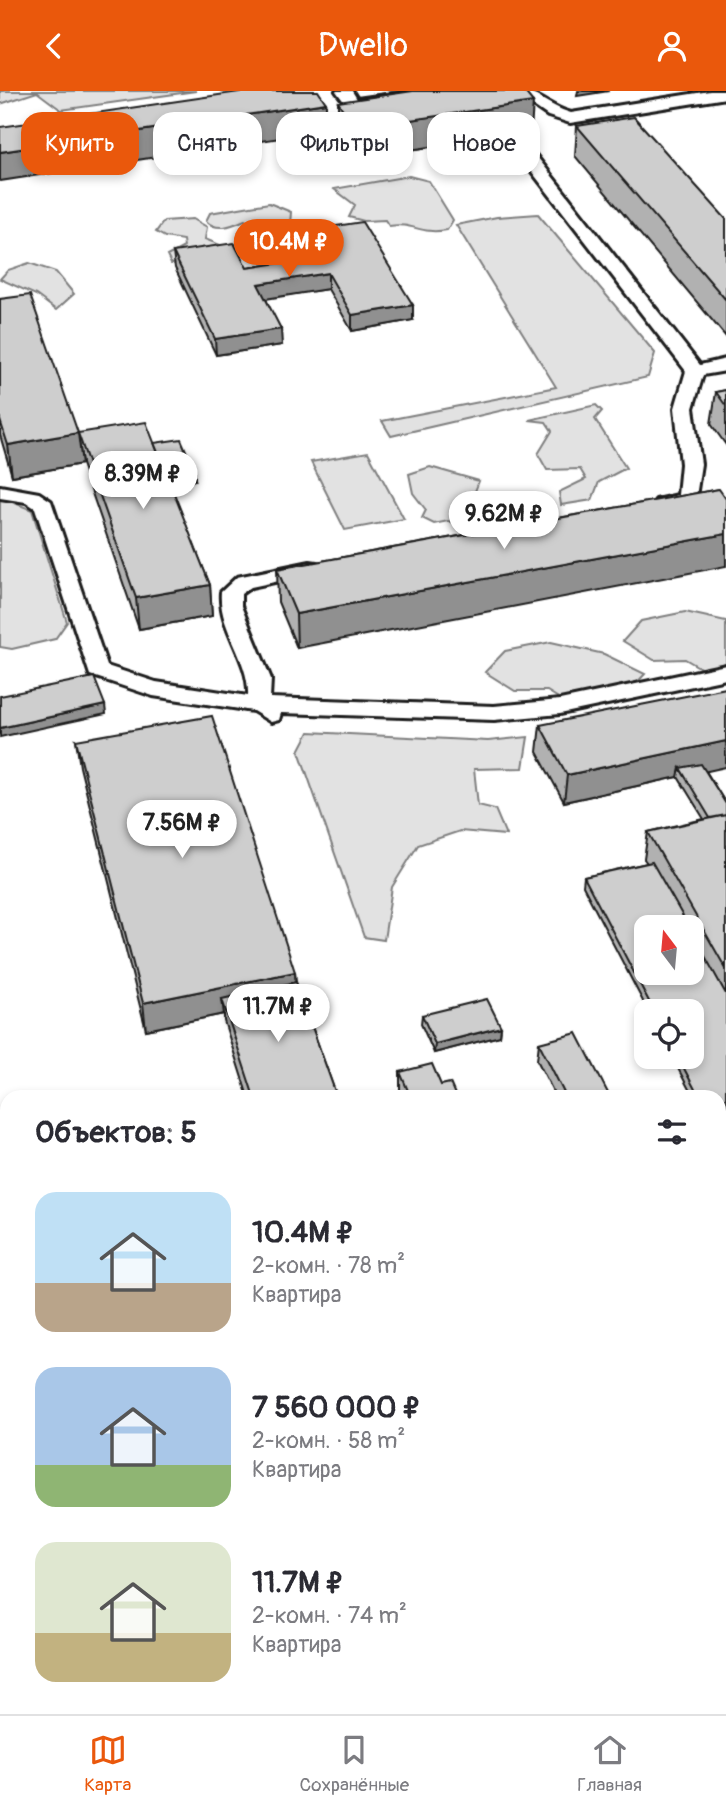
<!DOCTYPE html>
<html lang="ru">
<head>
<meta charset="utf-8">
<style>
	body { margin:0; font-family:Pangolin,sans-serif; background:#f2f2f3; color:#2b2b33; height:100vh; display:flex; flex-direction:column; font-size:26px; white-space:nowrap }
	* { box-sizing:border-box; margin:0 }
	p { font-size:23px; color:#7c7c81 }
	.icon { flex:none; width:38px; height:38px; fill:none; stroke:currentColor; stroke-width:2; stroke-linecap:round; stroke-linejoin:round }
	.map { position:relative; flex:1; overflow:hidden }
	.side { position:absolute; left:0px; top:999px; width:726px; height:625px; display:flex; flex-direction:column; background:#fff; border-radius:21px 21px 0 0; box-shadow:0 4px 10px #0003 }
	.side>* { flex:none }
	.guide { position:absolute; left:21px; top:21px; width:684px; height:63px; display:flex; gap:14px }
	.needle { width:46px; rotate:344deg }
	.tools { position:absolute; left:634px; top:824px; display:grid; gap:14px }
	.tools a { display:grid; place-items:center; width:70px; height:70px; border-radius:14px; background:#fff; box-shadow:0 4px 10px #0003; font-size:35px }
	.price { position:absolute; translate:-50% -60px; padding:0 16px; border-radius:24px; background:#fff; color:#222; font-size:23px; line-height:46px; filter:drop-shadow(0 2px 4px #0008) }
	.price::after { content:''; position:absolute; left:50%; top:42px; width:21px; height:16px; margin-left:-10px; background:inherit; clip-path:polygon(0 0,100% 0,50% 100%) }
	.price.selected { background:#ea580c; color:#fff }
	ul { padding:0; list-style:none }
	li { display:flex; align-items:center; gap:21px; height:175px; padding:0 35px }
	li span { display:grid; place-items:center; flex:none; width:196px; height:140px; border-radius:21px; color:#555 }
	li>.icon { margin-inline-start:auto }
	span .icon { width:84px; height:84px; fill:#fffc; stroke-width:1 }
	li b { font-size:30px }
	h2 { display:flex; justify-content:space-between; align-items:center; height:84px; padding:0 35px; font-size:30px }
	.pill { padding:0 24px; border-radius:21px; background:#fff; box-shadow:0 4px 10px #0003; font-size:24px; line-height:63px }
	.pill.selected { background:#ea580c; color:#fff }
	header { display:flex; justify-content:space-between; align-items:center; height:91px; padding:0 35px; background:#ea580c; color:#fff; font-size:32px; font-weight:600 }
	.tab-bar { display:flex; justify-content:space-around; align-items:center; height:98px; border-top:2px solid #e1e1e2; background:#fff; font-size:19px; color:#7c7c81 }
	.tab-bar a { display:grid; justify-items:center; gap:4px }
	.tab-bar .selected { color:#ea580c }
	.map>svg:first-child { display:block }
	.green { fill:#e2e2e2; stroke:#7f7f7f; stroke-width:2 }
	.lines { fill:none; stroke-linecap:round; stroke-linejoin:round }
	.lane-casing { stroke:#1c1c1c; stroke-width:6 }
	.lane { fill:#fff; fill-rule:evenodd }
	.wall { fill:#b1b1b1; stroke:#1c1c1c; stroke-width:2; fill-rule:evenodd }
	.shaded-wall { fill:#909090; stroke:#1c1c1c; stroke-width:2 }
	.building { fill:#cecece; stroke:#1c1c1c; stroke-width:2 }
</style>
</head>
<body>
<header><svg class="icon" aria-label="back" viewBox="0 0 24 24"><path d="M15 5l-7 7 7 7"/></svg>Dwello<svg class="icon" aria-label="person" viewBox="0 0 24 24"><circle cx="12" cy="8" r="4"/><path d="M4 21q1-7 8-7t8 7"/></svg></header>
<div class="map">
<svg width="726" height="1623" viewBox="0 0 726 1623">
	<rect width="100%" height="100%" fill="#fff"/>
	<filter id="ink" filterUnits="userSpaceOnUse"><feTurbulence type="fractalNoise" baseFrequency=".0143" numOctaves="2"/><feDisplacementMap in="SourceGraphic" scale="14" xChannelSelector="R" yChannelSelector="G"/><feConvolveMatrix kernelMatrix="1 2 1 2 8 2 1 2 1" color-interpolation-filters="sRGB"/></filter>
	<g filter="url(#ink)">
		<!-- green -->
		<path class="green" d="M0 0H196L61 19 37 1 0 13Z
			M409 85 429 90 453 129 447 139C419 144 414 131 389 135L385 129 364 130 349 126 355 114 334 98Z
			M269 112 291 121 289 146C261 164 257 154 231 160 210 164 193 172 171 173L167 165 184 156 183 149 165 146 156 141 164 130 193 128 207 136 205 148 225 156 256 147 245 129C231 135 217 141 206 130L210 122Z
			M538 123 655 262 648 286 391 345 382 330 556 296 456 134 497 126Z
			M29 172 56 181 74 203 56 219 36 204 0 188 8 179Z
			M596 314 602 320 595 328 626 377 599 391 592 409 561 414 559 401 586 388 580 378 547 379 538 363 552 340 546 331 529 329Z
			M368 361 404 428 345 439 311 371Z
			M430 376 479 390 474 403 485 410 482 426 465 435 448 430 434 433 422 427 426 419 413 402 409 383Z
			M0 406 32 419 67 531 55 548 12 558 0 556Z
			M685 521 726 530V574L704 579 685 568 654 569 623 550 641 530Z
			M551 551 604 563 645 583 631 598 565 611 547 600H515L485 581 505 560Z
			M309 641 488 650 528 646 523 677 474 678 478 714 495 718 506 744 460 740 418 754 392 796 384 849 364 846 299 660Z"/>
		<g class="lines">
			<!-- lane casing -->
			<g class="lane-casing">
				<path id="lane" d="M336 0H352L357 8 413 0H453L445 5 353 18 348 16Z
					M512 0C540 0 546 15 571 22L710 0H726V7L570 32 548 25Z
					M528 60 534 62 700 274 726 268V280L703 284 693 317 701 373 695 412 663 419 653 413 656 409 678 404 681 373 675 317 686 280 522 68 520 65Z
					M0 395 39 402 51 410 107 575 156 591 248 605C250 568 218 538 221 501L237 486 310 471 317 472 320 477 317 482 251 496 241 503V515L271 588 270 607 494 615 560 609 726 574V588L560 623 494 629 281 622 279 629 271 631 253 620 153 605 90 584 35 417 26 411 0 407Z
					M7 1080V1104L0 1106V1082Z
					M368 1617H404L407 1623H371Z
					M503 1617H541L538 1623H500Z"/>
			</g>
			<!-- lane -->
			<use href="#lane" class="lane"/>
		</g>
		<!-- wall -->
		<path class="wall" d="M338 11 531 41 355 67 338 41Z
			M577 35 726 128V246L575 65Z
			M303 140 413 229 352 240 328 198 266 207 282 254 216 264 175 177 173 161 247 177 310 167 304 156Z
			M0 208 82 373 12 385 0 344Z
			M726 299V354L711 333 716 301Z
			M78 342 154 352 195 389 170 394 210 494 212 525 139 538 82 373Z
			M719 398 297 557 278 511 277 478Z
			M540 634 706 680 726 713V1070L719 1057V1006H693L672 966H691V920H648L583 795 584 786 647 772 644 768 648 741 704 728 678 686 564 711 537 661ZM646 836H691V882Z
			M76 649 295 881 296 891 337 1006H248L224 930V923L146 939 80 676Z
			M422 924 501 936 500 945 434 962 421 933Z
			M539 952 610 1006H556L537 969Z
			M400 981 441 994 400 1005Z"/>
		<!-- shaded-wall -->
		<path class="shaded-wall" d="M578 0H609L577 5Z
			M533 11 531 41 355 67V37Z
			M326 12V40L0 90V61Z
			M328 182V198L259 209 258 193Z
			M413 214V229L352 240V224Z
			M281 238 282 254 216 264 215 248Z
			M78 342 82 373 12 385 8 354Z
			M195 381V389L162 395 161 387Z
			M726 443V475L297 557 296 523Z
			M210 494 212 525 139 538 136 507Z
			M105 614 106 623 0 646V637Z
			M726 650V676L685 685 680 677 678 686 564 711 567 684Z
			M295 881 296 908H222L224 923 146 939 143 912Z
			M501 936 500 945 434 962 435 953Z
			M7 1244V1280L0 1285V1249Z"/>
		<!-- building -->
		<path class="building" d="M246 0H318L326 12 0 61V36Z
			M413 0H524L533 11 355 37 338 11Z
			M634 26 726 128V209L577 35Z
			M362 131 413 214 352 224 328 182 258 193 281 238 215 248 173 161 234 152 247 177 318 166 303 140Z
			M30 204 78 342 8 354 0 329V208Z
			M726 299V315L716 301Z
			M146 331 210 494 136 507 78 342Z
			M181 348 195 381 167 385 154 352Z
			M719 398 726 408V443L296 523 277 478Z
			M94 586 105 614 0 637V605Z
			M726 597V650L567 684 540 634Z
			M212 625 295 881 143 912 76 649Z
			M701 673 726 713V724L710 727 680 677Z
			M726 724V878L648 741Z
			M652 771 689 836H646V882H691V840L726 903V1057L719 1045V1006H699L678 966H691V920H654L584 786Z
			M296 891 337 1006H254L222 908Z
			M487 908 501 936 435 953 422 924Z
			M577 942 610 1006H566L539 952Z
			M432 973 441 994 450 992 456 1006H394L409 1002 400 981Z
			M7 1105V1244L0 1249V1110Z"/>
	</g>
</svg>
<div class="tools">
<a><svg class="needle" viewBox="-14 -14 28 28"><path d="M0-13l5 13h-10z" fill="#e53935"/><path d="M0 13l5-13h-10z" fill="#7c7c81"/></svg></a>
<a><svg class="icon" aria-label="locate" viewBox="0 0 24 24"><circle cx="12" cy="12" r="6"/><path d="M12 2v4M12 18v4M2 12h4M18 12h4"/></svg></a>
</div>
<b class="price selected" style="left:289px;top:188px">10.4M ₽</b>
<b class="price" style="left:143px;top:420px">8.39M ₽</b>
<b class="price" style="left:504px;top:460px">9.62M ₽</b>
<b class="price" style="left:182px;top:769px">7.56M ₽</b>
<b class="price" style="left:278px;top:953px">11.7M ₽</b>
<div class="guide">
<a class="pill selected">Купить</a>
<a class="pill">Снять</a>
<a class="pill">Фильтры</a>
<a class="pill">Новое</a>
</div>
<section class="side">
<h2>Объектов: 5<svg class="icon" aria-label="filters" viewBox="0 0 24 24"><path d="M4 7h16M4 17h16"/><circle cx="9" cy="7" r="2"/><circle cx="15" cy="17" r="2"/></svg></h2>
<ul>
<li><span style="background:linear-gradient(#bfe0f5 65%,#b9a48a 0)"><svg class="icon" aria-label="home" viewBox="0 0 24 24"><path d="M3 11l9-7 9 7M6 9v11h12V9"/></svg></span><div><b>10.4M ₽</b><p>2-комн. · 78 m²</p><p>Квартира</p></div></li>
<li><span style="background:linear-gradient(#a9c7e8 70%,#8fb573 0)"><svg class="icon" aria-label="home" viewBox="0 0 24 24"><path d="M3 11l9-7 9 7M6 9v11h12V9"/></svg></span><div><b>7 560 000 ₽</b><p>2-комн. · 58 m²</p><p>Квартира</p></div></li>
<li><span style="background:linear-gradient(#dfe7d0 65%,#c2b280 0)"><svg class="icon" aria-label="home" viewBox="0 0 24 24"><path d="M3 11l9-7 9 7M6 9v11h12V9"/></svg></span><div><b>11.7M ₽</b><p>2-комн. · 74 m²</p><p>Квартира</p></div></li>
</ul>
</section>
</div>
<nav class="tab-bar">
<a class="selected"><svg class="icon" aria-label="map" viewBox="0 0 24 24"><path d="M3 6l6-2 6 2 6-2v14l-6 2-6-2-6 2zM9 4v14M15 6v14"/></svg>Карта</a>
<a><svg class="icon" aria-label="saved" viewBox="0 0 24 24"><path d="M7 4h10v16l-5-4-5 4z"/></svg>Сохранённые</a>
<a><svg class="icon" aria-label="home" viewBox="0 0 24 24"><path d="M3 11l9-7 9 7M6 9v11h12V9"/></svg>Главная</a>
</nav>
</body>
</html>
